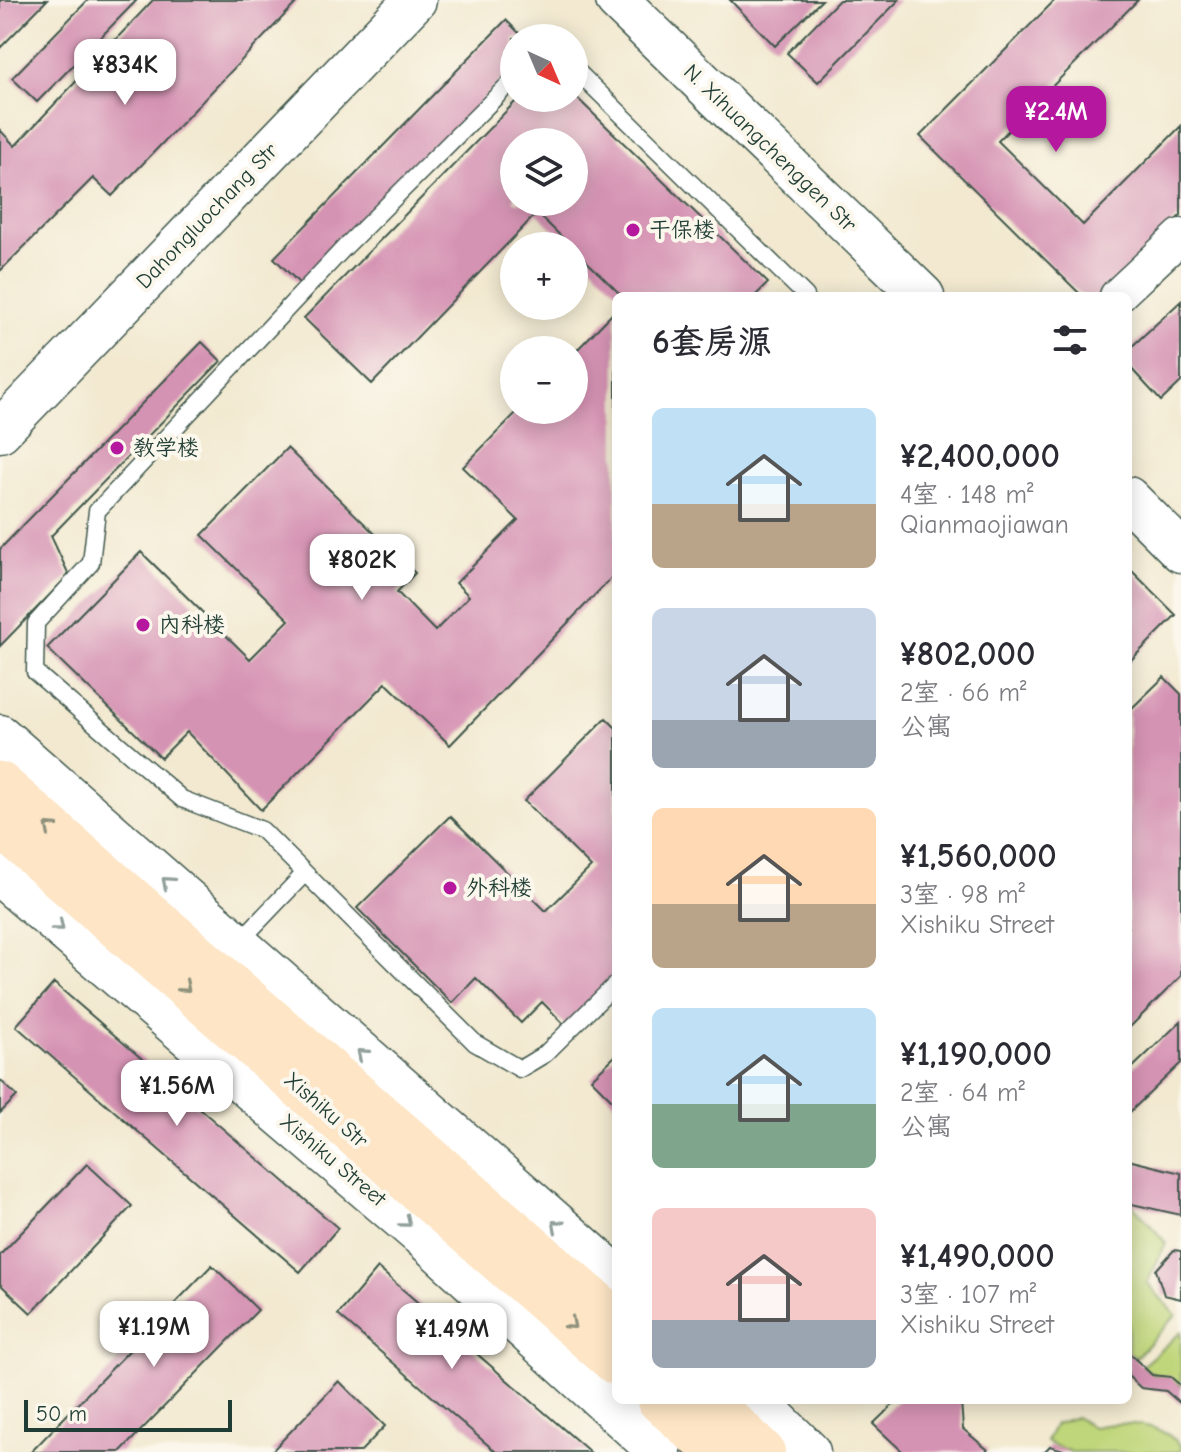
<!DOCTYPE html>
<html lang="zh">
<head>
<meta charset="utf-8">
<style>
	body { margin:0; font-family:"Comic Neue","LXGW WenKai TC",sans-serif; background:#f2f2f3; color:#2b2b33; height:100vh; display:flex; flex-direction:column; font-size:30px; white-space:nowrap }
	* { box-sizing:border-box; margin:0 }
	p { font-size:26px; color:#7c7c81 }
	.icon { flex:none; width:44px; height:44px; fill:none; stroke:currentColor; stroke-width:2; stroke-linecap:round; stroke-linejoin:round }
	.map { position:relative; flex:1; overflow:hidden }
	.side { position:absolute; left:612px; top:292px; width:520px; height:1112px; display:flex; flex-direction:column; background:#fff; border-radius:12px; box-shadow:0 4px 20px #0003 }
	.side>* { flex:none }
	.needle { width:52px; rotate:136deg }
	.buttons { position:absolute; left:500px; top:24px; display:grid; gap:16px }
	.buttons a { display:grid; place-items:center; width:88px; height:88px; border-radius:50%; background:#fff; box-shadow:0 4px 20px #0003; font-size:40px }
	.scale { position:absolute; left:24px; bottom:20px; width:208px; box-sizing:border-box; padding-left:8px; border:4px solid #1f3d34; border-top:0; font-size:22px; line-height:28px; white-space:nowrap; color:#1f3d34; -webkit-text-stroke:6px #fbf7ec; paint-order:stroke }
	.price { position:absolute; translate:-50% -68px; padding:0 18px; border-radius:16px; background:#fff; color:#222; font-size:26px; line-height:52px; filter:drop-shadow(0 2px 4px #0008) }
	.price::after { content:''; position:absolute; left:50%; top:48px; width:24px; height:18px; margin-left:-12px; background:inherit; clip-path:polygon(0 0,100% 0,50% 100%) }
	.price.selected { background:#b5179e; color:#fff }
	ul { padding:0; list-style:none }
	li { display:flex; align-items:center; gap:24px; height:200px; padding:0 40px }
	li span { display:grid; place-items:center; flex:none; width:224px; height:160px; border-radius:12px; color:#555 }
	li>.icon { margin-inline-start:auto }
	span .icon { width:96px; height:96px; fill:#fffc; stroke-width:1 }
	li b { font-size:34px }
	h2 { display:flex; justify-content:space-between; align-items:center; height:96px; padding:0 40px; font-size:34px }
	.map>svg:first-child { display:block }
	.grass { fill:#c0d67a; stroke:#708a57; stroke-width:2 }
	.building { fill:#d593b3; fill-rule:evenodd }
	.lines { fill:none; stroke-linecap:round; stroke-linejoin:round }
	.service-casing { stroke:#3f574b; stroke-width:19 }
	.minor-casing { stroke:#3f574b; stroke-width:37 }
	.tertiary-casing { stroke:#3f574b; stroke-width:45 }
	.secondary-casing { stroke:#3f574b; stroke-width:47 }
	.service { stroke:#fff; stroke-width:16 }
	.minor { stroke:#fff; stroke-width:34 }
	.tertiary { stroke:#fff; stroke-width:42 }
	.secondary { stroke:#fde5c5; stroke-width:44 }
	.oneway { stroke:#8e917c }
	.oneway2 { stroke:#8f9e9a }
	.poi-dot { fill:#b5179e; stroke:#fbf7ec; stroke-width:3 }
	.labels { text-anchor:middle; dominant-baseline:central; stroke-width:8; stroke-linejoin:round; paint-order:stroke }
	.street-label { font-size:22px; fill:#1f3d34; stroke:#fbf7ec }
	.poi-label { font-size:22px; fill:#1f3d34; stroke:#fbf7ec; text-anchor:start }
</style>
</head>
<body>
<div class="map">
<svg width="1181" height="1452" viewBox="0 0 1181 1452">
	<rect width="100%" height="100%" fill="#fbf7ec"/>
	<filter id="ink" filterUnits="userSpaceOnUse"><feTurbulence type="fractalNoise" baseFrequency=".0125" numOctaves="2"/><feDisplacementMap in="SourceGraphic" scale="16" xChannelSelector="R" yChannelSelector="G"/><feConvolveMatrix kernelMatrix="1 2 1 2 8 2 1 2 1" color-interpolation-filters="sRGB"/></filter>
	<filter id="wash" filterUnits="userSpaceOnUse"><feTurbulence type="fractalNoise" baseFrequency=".006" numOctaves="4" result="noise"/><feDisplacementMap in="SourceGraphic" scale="32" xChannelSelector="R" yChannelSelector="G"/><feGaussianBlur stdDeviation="1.8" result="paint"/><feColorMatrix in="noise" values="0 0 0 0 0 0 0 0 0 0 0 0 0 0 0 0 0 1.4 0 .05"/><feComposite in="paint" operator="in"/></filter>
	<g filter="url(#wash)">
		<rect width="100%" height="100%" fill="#f2e9d0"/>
		<!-- grass -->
		<path class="grass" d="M1132 1204 1166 1243 1147 1283 1176 1315 1135 1358 1128 1352V1208Z
			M1181 1332V1386C1164 1371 1159 1382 1142 1366Z
			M1076 1417 1093 1427C1124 1421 1159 1421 1181 1446V1452H1071L1046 1442 1055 1424Z"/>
		<g id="blocks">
			<!-- building -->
			<path class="building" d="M0 0H47L0 48Z
				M88 0H137L37 102 12 78Z
				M153 0H299L112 196 93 178 0 271V130L15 146Z
				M730 0H822L775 46Z
				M839 0H899L818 82 787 53Z
				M1055 0H1138L998 141 1083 225 1181 126V215L1100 296H1082L920 136Z
				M506 20 524 38H514V68L302 286 274 258Z
				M574 95 768 283 755 296H622L574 249V246H571L537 213 372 384 304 318 519 98H574ZM514 142H574V202H514Z
				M1181 301V382L1161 401 1128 365V350Z
				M616 310V573L450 745 386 683 261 810 187 732 161 758 47 648 141 552 250 659 289 620 202 535 287 448 415 573 397 592 435 631 469 596 456 583 518 520 463 467 519 410H574V353Z
				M202 342 221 361 51 536 69 575 0 646V549Z
				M1128 567 1176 615 1128 663Z
				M1164 677 1181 694V976L1128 1029V712Z
				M606 718 616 728V980L568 1028 542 1002 521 1023 476 978 452 1003 357 908 450 816 546 911 591 867 524 801Z
				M54 983 338 1228 300 1272 16 1026Z
				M1181 1021V1063L1128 1114V1072Z
				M616 1055V1104L591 1079Z
				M0 1080 17 1096 0 1113Z
				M1128 1160 1181 1173V1215L1132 1204 1128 1208Z
				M87 1164 132 1206 31 1313 0 1284V1255Z
				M1174 1250 1181 1251V1299L1164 1295 1156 1270Z
				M212 1265 258 1310 120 1452H31Z
				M378 1268 590 1452H496L338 1315Z
				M1128 1352 1152 1375 1171 1377 1181 1386V1404L1166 1391 1141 1388 1128 1376Z
				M339 1381 385 1426 360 1452H271Z
				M898 1400H961L963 1429 988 1450 985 1452H903L873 1424Z
				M1050 1446 1067 1451V1452H1044Z"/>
		</g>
	</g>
	<g filter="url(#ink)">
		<use href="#blocks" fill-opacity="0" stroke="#3f574b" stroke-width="2"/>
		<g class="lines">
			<!-- service casing -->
			<g class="service-casing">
				<path id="service" d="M574 68 806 296
					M514 79 344 248 97 511 91 563 36 623 35 672 182 799 262 830 475 1043 520 1069 545 1054 616 984
					M237 944 305 873"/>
			</g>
			<!-- minor casing -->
			<g class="minor-casing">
				<path id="minor" d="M1117 296 1181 236"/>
			</g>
			<!-- tertiary casing -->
			<g class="tertiary-casing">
				<path id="tertiary" d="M617 0 923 296
					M0 431 415 0
					M1128 498 1181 551
					M0 736 616 1276
					M0 875 422 1236 660 1452
					M756 1400 809 1452"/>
			</g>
			<!-- secondary casing -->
			<g class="secondary-casing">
				<path id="secondary" d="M0 784 616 1320
					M0 825 616 1363
					M659 1400 717 1452
					M708 1400 763 1452"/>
			</g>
			<!-- service -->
			<use href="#service" class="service"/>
			<!-- minor -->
			<use href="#minor" class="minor"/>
			<!-- tertiary -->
			<use href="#tertiary" class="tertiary"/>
			<!-- secondary -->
			<use href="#secondary" class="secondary"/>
		</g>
		<!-- one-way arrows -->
		<defs><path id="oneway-chevron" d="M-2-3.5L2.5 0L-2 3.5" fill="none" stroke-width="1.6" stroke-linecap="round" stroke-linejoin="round" transform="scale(2)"/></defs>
		<g class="oneway">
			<use href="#oneway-chevron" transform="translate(50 828) rotate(-139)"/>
			<use href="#oneway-chevron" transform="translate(185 987) rotate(41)"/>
			<use href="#oneway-chevron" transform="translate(571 1324) rotate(41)"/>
		</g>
		<g class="oneway2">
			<use href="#oneway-chevron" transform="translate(167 882) rotate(-139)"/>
			<use href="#oneway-chevron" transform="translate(59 926) rotate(40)"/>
			<use href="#oneway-chevron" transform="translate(362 1054) rotate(-139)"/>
			<use href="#oneway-chevron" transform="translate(406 1222) rotate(40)"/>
			<use href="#oneway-chevron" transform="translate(557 1225) rotate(-139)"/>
		</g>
	</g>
	<!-- markers -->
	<g class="poi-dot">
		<circle cx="633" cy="230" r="8"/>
		<circle cx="117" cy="448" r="8"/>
		<circle cx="143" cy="625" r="8"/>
		<circle cx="450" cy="888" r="8"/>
	</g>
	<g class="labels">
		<!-- street labels -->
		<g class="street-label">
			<text transform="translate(770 148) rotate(44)">N. Xihuangchenggen Str</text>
			<text transform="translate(207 216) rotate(-46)">Dahongluochang Str</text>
			<text transform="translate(326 1110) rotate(41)">Xishiku Str</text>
			<text transform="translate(333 1160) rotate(40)">Xishiku Street</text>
		</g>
		<!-- poi labels -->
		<g class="poi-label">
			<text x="649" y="230">干保楼</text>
			<text x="133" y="448">教学楼</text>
			<text x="159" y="625">内科楼</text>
			<text x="466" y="888">外科楼</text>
		</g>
	</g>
</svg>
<div class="buttons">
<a><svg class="needle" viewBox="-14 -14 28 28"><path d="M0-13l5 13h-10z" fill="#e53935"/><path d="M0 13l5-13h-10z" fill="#7c7c81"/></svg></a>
<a><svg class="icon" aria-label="layers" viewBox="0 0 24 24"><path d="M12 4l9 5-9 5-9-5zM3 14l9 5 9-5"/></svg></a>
<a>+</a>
<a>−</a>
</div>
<div class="scale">50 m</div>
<b class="price" style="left:125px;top:107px">¥834K</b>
<b class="price selected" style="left:1056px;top:154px">¥2.4M</b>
<b class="price" style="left:362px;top:602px">¥802K</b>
<b class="price" style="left:177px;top:1128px">¥1.56M</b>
<b class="price" style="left:154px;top:1369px">¥1.19M</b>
<b class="price" style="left:452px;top:1371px">¥1.49M</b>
<section class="side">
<h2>6套房源<svg class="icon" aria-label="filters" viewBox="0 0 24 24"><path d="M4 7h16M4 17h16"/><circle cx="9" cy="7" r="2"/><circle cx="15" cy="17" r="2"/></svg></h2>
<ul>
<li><span style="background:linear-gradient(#bfe0f5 60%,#b9a48a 0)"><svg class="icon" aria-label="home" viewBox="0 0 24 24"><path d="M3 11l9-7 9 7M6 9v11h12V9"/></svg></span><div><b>¥2,400,000</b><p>4室 · 148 m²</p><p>Qianmaojiawan</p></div></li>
<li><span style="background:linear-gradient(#c9d6e8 70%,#9aa5b1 0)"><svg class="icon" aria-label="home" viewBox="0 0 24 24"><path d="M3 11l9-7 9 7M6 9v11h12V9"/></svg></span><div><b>¥802,000</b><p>2室 · 66 m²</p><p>公寓</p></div></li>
<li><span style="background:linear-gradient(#ffd9b3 60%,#b9a48a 0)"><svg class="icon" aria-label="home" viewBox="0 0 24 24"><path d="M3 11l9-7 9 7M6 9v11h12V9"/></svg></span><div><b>¥1,560,000</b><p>3室 · 98 m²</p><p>Xishiku Street</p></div></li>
<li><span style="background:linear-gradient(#bfe0f5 60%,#7fa58c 0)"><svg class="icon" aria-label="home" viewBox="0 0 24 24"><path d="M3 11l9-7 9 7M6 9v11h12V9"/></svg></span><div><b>¥1,190,000</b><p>2室 · 64 m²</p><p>公寓</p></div></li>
<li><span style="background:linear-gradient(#f6c9c9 70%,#9aa5b1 0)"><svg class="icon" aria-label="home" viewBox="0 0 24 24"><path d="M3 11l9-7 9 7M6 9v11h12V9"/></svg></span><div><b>¥1,490,000</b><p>3室 · 107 m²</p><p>Xishiku Street</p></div></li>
</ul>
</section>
</div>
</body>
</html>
